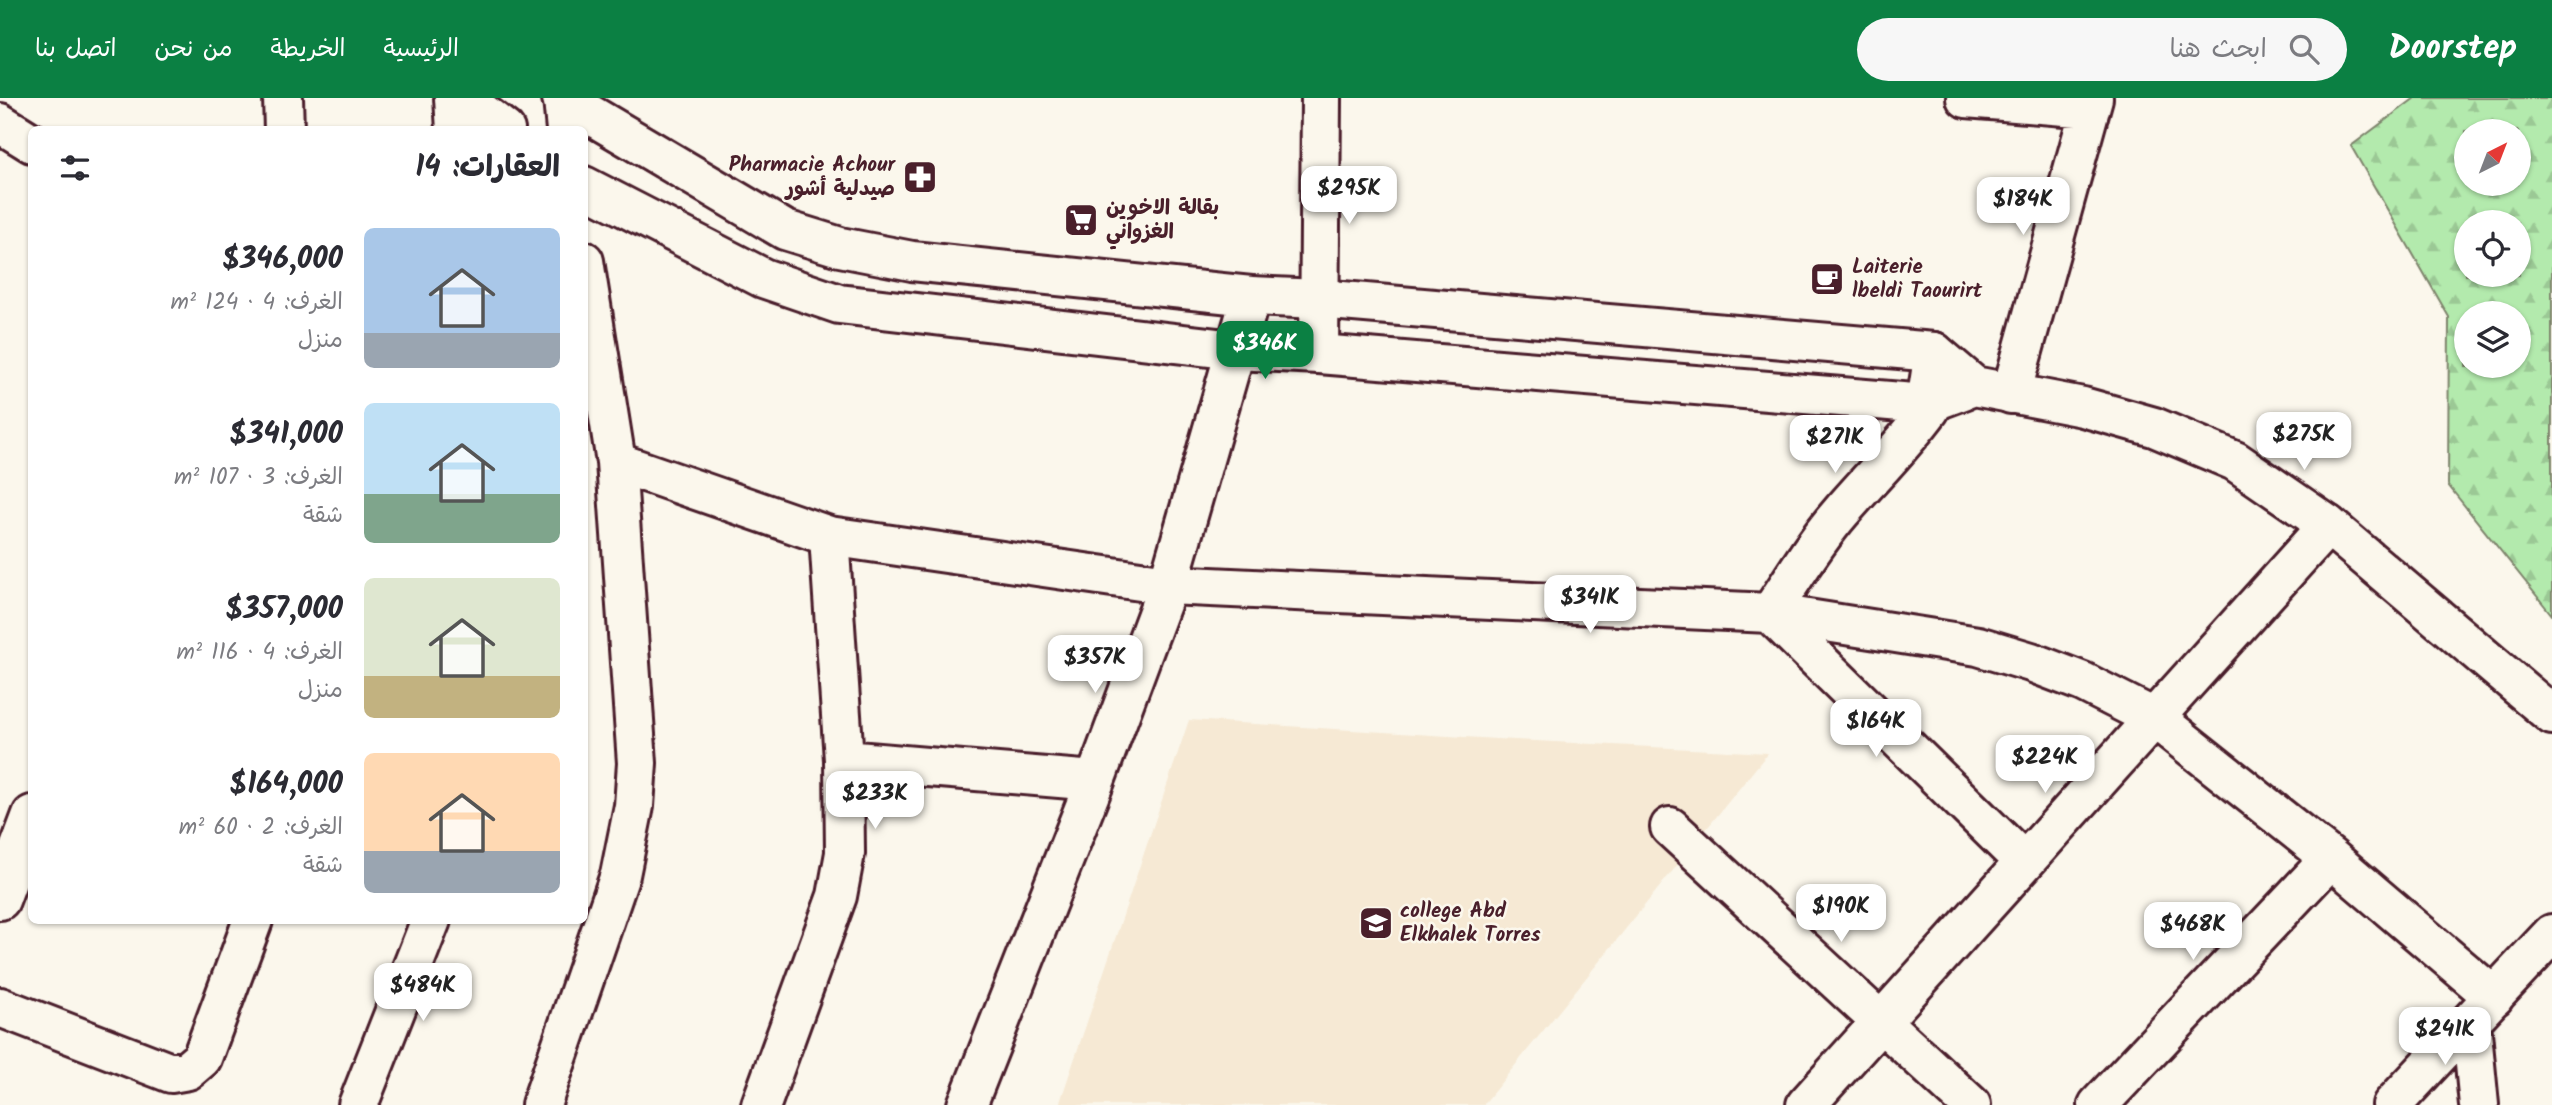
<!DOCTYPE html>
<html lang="ar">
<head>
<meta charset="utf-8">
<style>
	body { margin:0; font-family:Kalam,"Playpen Sans Arabic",sans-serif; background:#f7f7f7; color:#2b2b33; direction:rtl; height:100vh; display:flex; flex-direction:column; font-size:26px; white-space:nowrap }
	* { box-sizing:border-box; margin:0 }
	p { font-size:23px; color:#7c7c81 }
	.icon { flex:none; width:38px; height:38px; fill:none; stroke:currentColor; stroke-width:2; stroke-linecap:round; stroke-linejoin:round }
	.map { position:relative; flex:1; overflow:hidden; direction:ltr }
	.sheet { position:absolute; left:28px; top:28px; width:560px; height:798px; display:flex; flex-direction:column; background:#fff; border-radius:10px; box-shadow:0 2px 5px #0004; direction:rtl }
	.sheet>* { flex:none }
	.needle { width:46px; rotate:42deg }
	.buttons { position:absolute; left:2454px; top:21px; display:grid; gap:14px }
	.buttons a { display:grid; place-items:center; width:77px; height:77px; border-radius:50%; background:#fff; box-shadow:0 2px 5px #0004; font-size:35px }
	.price { position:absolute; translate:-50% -60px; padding:0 16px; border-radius:14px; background:#fff; color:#222; font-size:23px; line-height:46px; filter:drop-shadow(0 2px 4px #0008) }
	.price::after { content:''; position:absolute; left:50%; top:42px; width:21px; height:16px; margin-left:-10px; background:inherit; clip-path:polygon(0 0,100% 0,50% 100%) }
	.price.selected { background:#0b8043; color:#fff }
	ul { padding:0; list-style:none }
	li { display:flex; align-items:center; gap:21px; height:175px; padding:0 28px }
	li span { display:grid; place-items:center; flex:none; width:196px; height:140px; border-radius:10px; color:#555 }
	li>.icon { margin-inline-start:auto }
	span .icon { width:84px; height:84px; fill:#fffc; stroke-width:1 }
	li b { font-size:30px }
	h2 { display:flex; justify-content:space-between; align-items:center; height:84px; padding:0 28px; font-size:30px }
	header { display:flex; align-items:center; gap:42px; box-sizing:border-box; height:98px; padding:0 35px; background:#0b8043; color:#fff }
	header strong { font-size:33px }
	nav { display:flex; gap:38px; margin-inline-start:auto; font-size:24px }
	.search { width:490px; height:63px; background:#f7f7f7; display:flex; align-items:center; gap:18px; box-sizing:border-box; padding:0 24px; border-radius:38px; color:#7c7c81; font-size:26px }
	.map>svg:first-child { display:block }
	.built { fill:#f6e9d4 }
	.forest { fill:url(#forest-firs); stroke:#7e846c; stroke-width:2; fill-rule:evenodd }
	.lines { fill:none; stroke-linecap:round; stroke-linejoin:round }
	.minor-casing { stroke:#4a1f2b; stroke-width:44 }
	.tertiary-casing { stroke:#4a1f2b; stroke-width:44 }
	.secondary-casing { stroke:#4a1f2b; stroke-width:44 }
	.minor { stroke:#fbf7ec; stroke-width:38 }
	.tertiary { stroke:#fbf7ec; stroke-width:38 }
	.secondary { stroke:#fbf7ec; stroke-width:38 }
	.labels { text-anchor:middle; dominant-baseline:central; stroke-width:5; stroke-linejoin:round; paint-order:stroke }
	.poi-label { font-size:21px; font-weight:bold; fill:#4a1f2b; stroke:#fbf7ec; text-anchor:start }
</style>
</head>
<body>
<header>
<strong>Doorstep</strong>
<div class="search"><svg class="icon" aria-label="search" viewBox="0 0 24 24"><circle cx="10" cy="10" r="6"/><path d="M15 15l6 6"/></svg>ابحث هنا</div>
<nav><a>الرئيسية</a><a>الخريطة</a><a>من نحن</a><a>اتصل بنا</a></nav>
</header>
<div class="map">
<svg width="2552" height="1007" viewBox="0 0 2552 1007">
	<defs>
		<pattern id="forest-firs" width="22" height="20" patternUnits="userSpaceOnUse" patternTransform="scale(1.75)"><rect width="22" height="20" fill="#b3eaad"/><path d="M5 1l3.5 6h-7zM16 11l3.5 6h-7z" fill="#9bc895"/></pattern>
	</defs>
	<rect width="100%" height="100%" fill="#fbf7ec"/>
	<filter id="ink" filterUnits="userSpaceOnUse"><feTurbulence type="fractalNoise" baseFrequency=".0143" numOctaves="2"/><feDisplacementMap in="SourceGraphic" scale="14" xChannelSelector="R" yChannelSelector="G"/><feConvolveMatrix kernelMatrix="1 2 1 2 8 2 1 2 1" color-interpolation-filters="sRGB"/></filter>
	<g filter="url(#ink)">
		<!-- built -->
		<path class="built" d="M1189 622 1497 641 1768 655 1483 1007H1059Z"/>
		<!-- forest -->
		<path class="forest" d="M2415 0H2552V517L2448 387 2449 219 2351 48ZM2466 33H2518V86H2466ZM2466 124H2518V177H2466ZM2466 215H2518V268H2466Z"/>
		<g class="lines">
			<!-- minor casing -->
			<g class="minor-casing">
				<path id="minor" d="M283 0 284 32
					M1966 0 2090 10
					M563 1 566 32
					M0 25 32 45
					M1934 254 1926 306 1930 311C1903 348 1871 379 1841 414 1814 445 1793 481 1770 515L2024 764
					M1319 256 1321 0
					M2011 296 2093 0
					M616 364 829 438 1168 487 1770 515 1978 548 2031 564 2083 584 2156 621 2331 760 2494 899
					M844 662 1095 683
					M1670 729 1971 1007
					M0 802 32 717
					M0 909 171 975 188 972 202 960 253 822
					M2471 925 2479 1007
					M541 1007 620 777 634 708 637 665 616 364 584 163
					M761 1007 837 798 845 755 844 662 829 438
					M967 1007 1095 683 1168 487 1251 198
					M1806 1007 2328 427
					M2098 1007 2331 760
					M2392 1007 2552 836"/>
			</g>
			<!-- tertiary casing -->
			<g class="tertiary-casing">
				<path id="tertiary" d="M463 0 505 32
					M562 0 785 132 840 149 912 163 1251 198 1319 201 1934 254 1974 288 2083 309 2154 329 2235 363 2328 427 2552 617
					M584 88 763 180 839 206 1235 252 1319 256 1926 306 1974 288"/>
			</g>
			<!-- secondary casing -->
			<g class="secondary-casing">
				<path id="secondary" d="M454 0 456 32
					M358 1007 431 822"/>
			</g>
			<!-- minor -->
			<use href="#minor" class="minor"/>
			<!-- tertiary -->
			<use href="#tertiary" class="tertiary"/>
			<!-- secondary -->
			<use href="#secondary" class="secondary"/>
		</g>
	</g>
	<!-- icons -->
	<defs>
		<g id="pharmacy-square" transform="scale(1.75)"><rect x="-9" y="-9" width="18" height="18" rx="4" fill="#4a1f2b" stroke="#fbf7ec"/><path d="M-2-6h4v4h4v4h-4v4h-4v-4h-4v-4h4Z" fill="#fff"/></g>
		<g id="supermarket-square" transform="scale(1.75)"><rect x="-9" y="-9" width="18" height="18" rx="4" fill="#4a1f2b" stroke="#fbf7ec"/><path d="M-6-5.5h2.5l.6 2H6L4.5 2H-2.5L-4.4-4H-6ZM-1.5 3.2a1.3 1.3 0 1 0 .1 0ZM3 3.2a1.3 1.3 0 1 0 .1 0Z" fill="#fff"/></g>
		<g id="cafe-square" transform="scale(1.75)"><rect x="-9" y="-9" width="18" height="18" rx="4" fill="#4a1f2b" stroke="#fbf7ec"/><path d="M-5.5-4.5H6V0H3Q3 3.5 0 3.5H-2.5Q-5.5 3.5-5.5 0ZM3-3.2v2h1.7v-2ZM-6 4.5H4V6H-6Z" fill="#fff"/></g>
		<g id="school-square" transform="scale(1.75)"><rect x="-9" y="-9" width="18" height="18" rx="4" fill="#4a1f2b" stroke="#fbf7ec"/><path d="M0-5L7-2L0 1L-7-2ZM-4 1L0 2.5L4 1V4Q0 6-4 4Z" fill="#fff"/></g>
	</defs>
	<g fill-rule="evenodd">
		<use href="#pharmacy-square" x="920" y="79"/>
		<use href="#supermarket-square" x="1081" y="122"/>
		<use href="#cafe-square" x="1827" y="181"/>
		<use href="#school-square" x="1376" y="825"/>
	</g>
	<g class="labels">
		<!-- poi labels -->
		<g class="poi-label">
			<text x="895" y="67" text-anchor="end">Pharmacie Achour<tspan x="895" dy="24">صيدلية أشور</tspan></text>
			<text x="1106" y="110">بقالة الاخوين<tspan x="1106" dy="24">الغزواني</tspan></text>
			<text x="1852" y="169">Laiterie<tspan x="1852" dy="24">lbeldi Taourirt</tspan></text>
			<text x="1400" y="813">college Abd<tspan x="1400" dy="24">Elkhalek Torres</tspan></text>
		</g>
	</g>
</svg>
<div class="buttons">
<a><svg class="needle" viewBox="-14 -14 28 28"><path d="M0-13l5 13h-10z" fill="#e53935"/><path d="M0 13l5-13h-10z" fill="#7c7c81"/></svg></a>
<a><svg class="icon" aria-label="locate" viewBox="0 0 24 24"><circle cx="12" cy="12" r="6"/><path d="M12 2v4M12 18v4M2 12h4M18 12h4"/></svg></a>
<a><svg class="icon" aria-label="layers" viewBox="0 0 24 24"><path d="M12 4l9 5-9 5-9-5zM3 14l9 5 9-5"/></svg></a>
</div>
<b class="price" style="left:1349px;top:128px">$295K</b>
<b class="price" style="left:2023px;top:139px">$184K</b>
<b class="price selected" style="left:1265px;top:283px">$346K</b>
<b class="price" style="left:2304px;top:374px">$275K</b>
<b class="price" style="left:1835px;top:377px">$271K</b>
<b class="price" style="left:1590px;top:537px">$341K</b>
<b class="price" style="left:1095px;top:597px">$357K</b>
<b class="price" style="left:1876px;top:661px">$164K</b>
<b class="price" style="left:2045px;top:697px">$224K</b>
<b class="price" style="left:875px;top:733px">$233K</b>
<b class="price" style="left:1841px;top:846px">$190K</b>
<b class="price" style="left:2193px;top:864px">$468K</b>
<b class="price" style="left:423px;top:925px">$484K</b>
<b class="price" style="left:2445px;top:969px">$241K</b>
<section class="sheet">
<h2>العقارات: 14<svg class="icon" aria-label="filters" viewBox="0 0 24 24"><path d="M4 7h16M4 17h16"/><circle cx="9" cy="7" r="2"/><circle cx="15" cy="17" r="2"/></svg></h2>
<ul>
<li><span style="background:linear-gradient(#a9c7e8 75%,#9aa5b1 0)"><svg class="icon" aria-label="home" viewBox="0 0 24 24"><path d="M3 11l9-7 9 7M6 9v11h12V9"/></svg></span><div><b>$346,000</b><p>الغرف: 4 · 124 m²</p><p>منزل</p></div></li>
<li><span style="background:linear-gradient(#bfe0f5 65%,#7fa58c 0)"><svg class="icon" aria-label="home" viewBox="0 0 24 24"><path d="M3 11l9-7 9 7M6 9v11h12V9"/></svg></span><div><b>$341,000</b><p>الغرف: 3 · 107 m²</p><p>شقة</p></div></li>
<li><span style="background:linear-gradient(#dfe7d0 70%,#c2b280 0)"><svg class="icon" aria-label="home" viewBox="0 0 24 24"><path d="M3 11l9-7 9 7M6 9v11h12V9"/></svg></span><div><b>$357,000</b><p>الغرف: 4 · 116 m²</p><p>منزل</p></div></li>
<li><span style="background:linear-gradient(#ffd9b3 70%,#9aa5b1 0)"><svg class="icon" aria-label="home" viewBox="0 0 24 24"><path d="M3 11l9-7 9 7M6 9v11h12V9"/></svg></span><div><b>$164,000</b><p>الغرف: 2 · 60 m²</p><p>شقة</p></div></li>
</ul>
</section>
</div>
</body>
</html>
